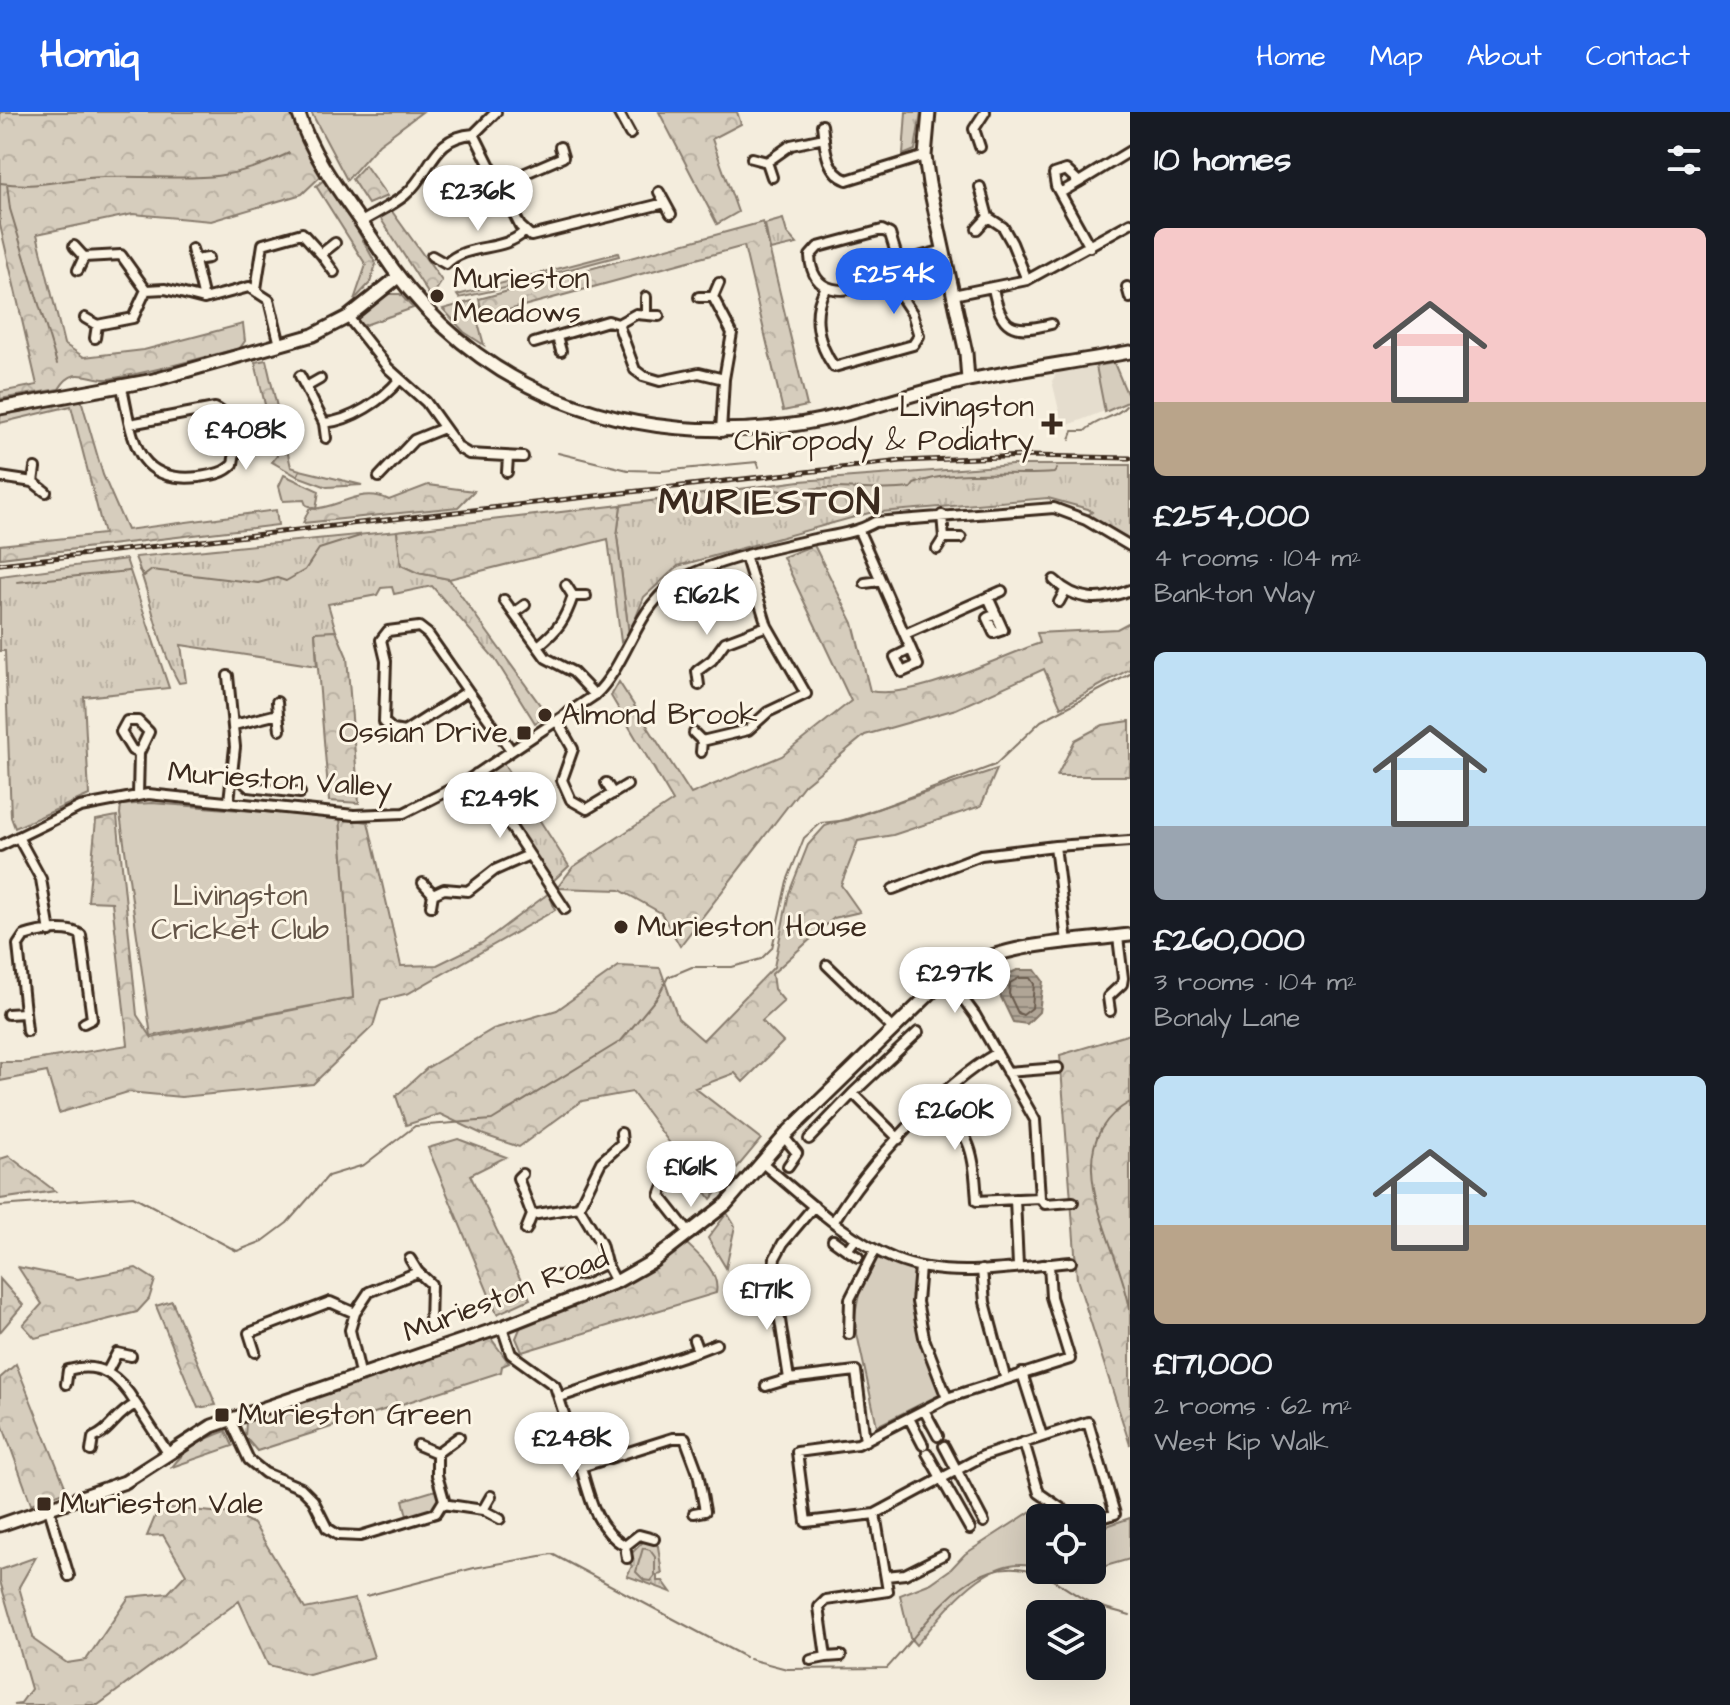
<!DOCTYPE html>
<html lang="en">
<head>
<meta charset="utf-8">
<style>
	body { margin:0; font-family:"Architects Daughter",sans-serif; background:#20242c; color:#f1f3f6; height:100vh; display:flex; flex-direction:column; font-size:30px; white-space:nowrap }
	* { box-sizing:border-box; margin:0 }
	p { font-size:26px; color:#9ea1a6 }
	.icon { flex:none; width:44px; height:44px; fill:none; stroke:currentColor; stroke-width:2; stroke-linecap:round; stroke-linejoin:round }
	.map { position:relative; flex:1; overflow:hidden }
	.details { display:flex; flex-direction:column; background:#171b24; width:600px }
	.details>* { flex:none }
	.tools { position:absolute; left:1026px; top:1392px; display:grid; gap:16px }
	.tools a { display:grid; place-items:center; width:80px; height:80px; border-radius:12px; background:#171b24; box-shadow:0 8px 32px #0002; font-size:40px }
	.price { position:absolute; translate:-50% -68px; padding:0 18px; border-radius:28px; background:#fff; color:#222; font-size:26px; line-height:52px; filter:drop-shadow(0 2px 4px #0008) }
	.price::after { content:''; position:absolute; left:50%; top:48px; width:24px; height:18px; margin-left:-12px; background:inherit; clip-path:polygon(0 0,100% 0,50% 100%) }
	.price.selected { background:#2563eb; color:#fff }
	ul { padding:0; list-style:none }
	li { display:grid; align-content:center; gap:16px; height:424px; padding:0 24px }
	li span { display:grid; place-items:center; height:248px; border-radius:12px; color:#555 }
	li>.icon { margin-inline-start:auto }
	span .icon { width:144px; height:144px; fill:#fffc; stroke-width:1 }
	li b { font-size:34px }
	h2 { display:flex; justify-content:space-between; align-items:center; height:96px; padding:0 24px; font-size:34px }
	header { display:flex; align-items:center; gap:48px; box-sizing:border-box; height:112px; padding:0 40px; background:#2563eb; color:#fff }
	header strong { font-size:38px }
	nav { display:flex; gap:44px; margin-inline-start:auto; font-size:28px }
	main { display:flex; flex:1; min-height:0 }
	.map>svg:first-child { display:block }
	.built { fill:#e5ddce }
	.grass { fill:url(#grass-tufts); stroke:#887c6e; stroke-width:2 }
	.forest { fill:url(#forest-crowns); stroke:#887c6e; stroke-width:2 }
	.green { fill:#d6cdbd; stroke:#887c6e; stroke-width:2 }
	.water { fill:url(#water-rules); stroke:#817466; stroke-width:2 }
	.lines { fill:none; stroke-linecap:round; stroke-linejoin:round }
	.shore { stroke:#6a5b4e; stroke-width:2 }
	.stream { stroke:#817466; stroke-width:2 }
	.street-casing { stroke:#3b2a1e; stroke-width:14 }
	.secondary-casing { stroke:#3b2a1e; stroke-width:17 }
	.street { stroke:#fcf5e5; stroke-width:8 }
	.secondary { stroke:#fcf5e5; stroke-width:11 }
	.rail-casing { stroke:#3b2a1e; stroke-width:5 }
	.rail { stroke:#fcf5e5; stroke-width:2; stroke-dasharray:6; stroke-linecap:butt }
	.poi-dot { fill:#3b2a1e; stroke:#fcf5e5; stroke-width:3 }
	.labels { text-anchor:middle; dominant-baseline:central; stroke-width:6; stroke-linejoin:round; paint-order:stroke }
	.poi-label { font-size:30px; fill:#3b2a1e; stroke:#fcf5e5; text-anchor:start }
	.street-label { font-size:30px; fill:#3b2a1e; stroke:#fcf5e5 }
	.park-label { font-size:30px; fill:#625346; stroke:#fcf5e5 }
	.district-label { font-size:38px; font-weight:bold; letter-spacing:2px; fill:#3b2a1e; stroke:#fcf5e5 }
</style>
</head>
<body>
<header>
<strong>Homiq</strong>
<nav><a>Home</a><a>Map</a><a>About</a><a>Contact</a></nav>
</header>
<main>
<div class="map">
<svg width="1130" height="1593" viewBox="0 0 1130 1593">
	<defs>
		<pattern id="grass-tufts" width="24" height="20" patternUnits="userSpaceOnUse" patternTransform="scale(2)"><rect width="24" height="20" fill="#d6cdbd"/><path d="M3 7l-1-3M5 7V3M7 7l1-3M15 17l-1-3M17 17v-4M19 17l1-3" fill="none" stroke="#b9b0a2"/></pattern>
		<pattern id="forest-crowns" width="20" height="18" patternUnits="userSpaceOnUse" patternTransform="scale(2)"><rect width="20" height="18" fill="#d6cdbd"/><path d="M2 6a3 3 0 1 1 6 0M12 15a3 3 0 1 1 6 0" fill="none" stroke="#b9b0a2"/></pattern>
		<pattern id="water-rules" width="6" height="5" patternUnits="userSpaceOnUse" patternTransform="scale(2)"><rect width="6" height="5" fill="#b0a596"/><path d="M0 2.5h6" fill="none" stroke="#90877a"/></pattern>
	</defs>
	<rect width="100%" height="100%" fill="#f4eddd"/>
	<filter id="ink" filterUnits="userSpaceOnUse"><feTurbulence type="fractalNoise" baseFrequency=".0125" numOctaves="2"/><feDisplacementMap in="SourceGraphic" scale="16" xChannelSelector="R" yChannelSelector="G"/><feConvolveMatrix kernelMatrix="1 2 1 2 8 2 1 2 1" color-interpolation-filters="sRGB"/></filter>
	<g filter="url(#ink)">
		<!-- built -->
		<path class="built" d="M1114 251 1130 289 1063 315 1052 269 1057 260Z"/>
		<!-- grass -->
		<path class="grass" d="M906 0H921L915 38 903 43Z
			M783 107 787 121 797 132 770 138 765 112Z
			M618 141 619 144 540 165 538 169 459 186 457 183Z
			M472 189 484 233 464 220 443 197Z
			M1012 353H1130V427L1088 403 1092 400 1088 397 1048 386 869 401 678 454 644 485 629 523 617 424 621 393 800 369Z
			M300 358 362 373 327 375 297 364Z
			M397 419 401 453 419 461 449 467 548 604 535 611 495 547 432 474 394 482 392 475 381 476 377 483 328 492 336 519 315 521 317 554 181 533 186 570 179 571C157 532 152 486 135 445Z
			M126 447 169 576 84 585 89 683 15 716 11 705 5 539H0V464Z
			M503 651 569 754 552 770 485 664Z
			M640 1424 658 1434 662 1462 657 1463V1469H663L671 1480 627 1464 632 1454 627 1448 631 1446 629 1437 633 1440 644 1429Z"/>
		<!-- forest -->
		<path class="forest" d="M0 0H290L321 64 302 82 211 109 133 102 37 122 64 232 84 245 144 238 243 212 245 229 240 236C196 247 154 260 109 267 89 269 75 251 59 277L0 287V280L37 273 0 113Z
			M659 0H737L741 12 712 27 738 100 717 112Z
			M365 53 387 84 368 92 352 67Z
			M324 68 354 112 376 152 370 171 354 188 366 153 316 74Z
			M391 98 442 169 431 186 379 104Z
			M763 110 807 294 783 299 744 134 483 205 479 187Z
			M388 182H400L413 196 362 214 357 207 363 199Z
			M266 248 291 355 300 358 297 364 272 350 277 344 255 250Z
			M80 284 103 363 127 418 276 398 278 413 0 446V433L104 422 71 294 0 311V301Z
			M428 373 474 379 458 395 303 411 309 397C337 398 361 373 389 388Z
			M621 393 617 424 629 523 621 530 608 427 449 467 418 461 401 453 397 419Z
			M814 433 853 511 870 579C912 588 997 546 1040 531L1037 521 1117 517 1130 510V557L1061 595 1044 557 956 597 865 623 804 673 680 834 661 801 620 778 557 776 573 755 673 689 611 584 619 570 691 682 782 644 851 589 783 445Z
			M336 519 347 545 359 691 329 689 315 520Z
			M1130 609V664H1057L1075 628 1103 613Z
			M997 657 981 694 893 723 858 729 841 773 860 800 834 806 772 862 774 877 784 889 762 909 783 930 743 970 735 961 695 976 761 1027 711 1087 632 980 582 989 519 1035 484 1023 440 1002 406 1013 396 984 427 956 493 917 557 898 619 854 660 856 678 906 703 928 774 855 789 781 808 733 825 714Z
			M117 704 137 903 152 926 353 886 340 706 368 710 401 854 437 853 482 831 549 781 555 798 409 881 381 888 373 914 313 972 181 985 128 980 59 1001 47 960 0 969V950H22L128 933 112 790 88 789 96 708Z
			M1130 922V1333L1077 1167 1060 943Z
			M458 1027 506 1045 470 1063 530 1187 497 1202 428 1036Z
			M9 1044 55 1079 0 1087V1047Z
			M727 1101 735 1114 726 1156 708 1126Z
			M687 1132C701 1145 720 1161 716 1181L522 1240 516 1226 521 1214C580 1191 636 1169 687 1132Z
			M18 1155 78 1167 136 1156 155 1168 149 1187 137 1200 35 1226 23 1213 42 1192Z
			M0 1167 23 1193 0 1220Z
			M172 1189 216 1293 198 1296 156 1194Z
			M490 1225 509 1251 502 1254 501 1260 257 1339 245 1325 246 1310 267 1302Z
			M16 1252 67 1379 31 1392 0 1306V1266Z
			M226 1319 233 1334 172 1355C186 1336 203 1327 226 1319Z
			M159 1395 234 1402 254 1412 305 1497 355 1487 374 1545 309 1563 268 1553 239 1489 98 1593H13L20 1592 31 1577 0 1469V1458L36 1445 19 1475 34 1528 67 1551 86 1548 129 1485 168 1481 186 1462 163 1423 147 1424Z"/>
		<!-- green -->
		<path class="green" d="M311 0H422L379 32 347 68Z
			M1114 251 1130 289 1105 300 1096 254Z
			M284 363 319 379 316 397 306 393 304 388 283 389 279 374Z
			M152 691 340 706 353 886 151 924 120 702 121 693Z
			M876 1142 915 1156C910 1203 922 1239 941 1282L877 1314 854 1208 861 1172Z
			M436 1378 438 1388 431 1398 407 1404 403 1388Z
			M1033 1398 1050 1406H1040V1456C990 1435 945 1500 916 1533L910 1526 900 1483 931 1471 951 1457 965 1442Z
			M1130 1406V1447L1092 1458V1419Z
			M643 1436 650 1438 655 1445V1464L651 1469 644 1468 636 1460Z"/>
		<!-- water -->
		<path class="water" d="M1017 858H1035L1043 869 1039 900 1027 912 1013 910 1000 883 1002 865Z"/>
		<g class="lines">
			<!-- shore -->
			<path class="shore" d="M1019 866H1030L1034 872 1032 896 1023 903 1018 901 1009 882 1010 871Z"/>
			<!-- stream -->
			<path class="stream" d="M0 71C43 77 64 66 103 65 179 62 216 77 289 41
				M7 72 10 97 57 252
				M1070 328 1073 319H1085C1097 306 1115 307 1126 294
				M558 341 628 358 661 359 757 350 759 355
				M767 375C786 384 803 376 823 376 853 375 881 380 911 376L914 372C958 355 1007 365 1054 361L1057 357
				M139 458 144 464 152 458 258 471 277 466 286 469 305 458 319 437 360 424
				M17 470 129 459
				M1130 990C1049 1035 1121 1135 1130 1198
				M0 1094 133 1084 237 1139 263 1129 287 1111 328 1064 364 1053 415 1014 492 1008 621 929 658 884 668 865 692 855H732L761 847 772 836 787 769 804 726 821 711 848 708 995 653 1041 609 1130 562
				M366 1484 474 1456 552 1442 745 1545
				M749 1547 787 1557 887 1556C929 1512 971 1433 1041 1462 1058 1469 1073 1482 1089 1490 1102 1496 1116 1499 1130 1503"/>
			<!-- street casing -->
			<g class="street-casing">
				<path id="street" d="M618 0 630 22
					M822 13C825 33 825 60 847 68L925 44
					M474 22 496 0
					M980 35 974 17 985 0
					M752 46 767 50 791 33 824 26
					M767 50 772 65
					M500 72 563 45 560 35
					M980 75 988 105
					M1060 81 1079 70
					M665 91 671 102
					M361 110C376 101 393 93 405 83 433 59 431 25 474 22L520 114 531 124 665 91 659 80
					M977 117 988 105 1003 115 1012 131 1027 168
					M74 134 84 145
					M1090 135 1056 74 1054 62 1066 58 1079 70 1130 39
					M192 137 204 187
					M321 142 334 160
					M432 144 446 152C468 130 502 141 524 120
					M195 148 208 146
					M899 151 890 122 882 118 818 135 810 144C812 184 846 183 875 169 884 164 892 155 901 151 915 145 930 142 944 138
					M78 158 84 145 121 143 146 178
					M1127 175 1130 186
					M993 176C1001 217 1012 222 1051 212
					M256 177 263 132 302 121 321 142 335 131
					M825 177C811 202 818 232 834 255L913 233 919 224 912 201 886 162
					M953 183 1027 168 1130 111
					M646 185V201
					M699 185H713L732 221 724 267
					M713 185 719 171
					M348 205 388 256 426 290 459 336 469 342 523 345
					M85 206 97 213
					M618 212 636 202 659 204
					M557 225 561 239
					M95 226 97 213 133 206 146 178 165 177 204 187 249 175 269 188 280 233
					M534 231 608 209 618 212 635 258 643 264 660 269 699 261 724 267 721 320
					M300 264 324 311
					M122 274 123 280C133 328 136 372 199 365 211 363 224 362 233 352 237 335 232 303 215 296L130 312
					M306 275 320 267
					M326 326 324 311C351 309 383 288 400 267
					M507 360 508 345
					M0 365 33 370 35 356
					M379 365 414 328 444 316
					M33 370 46 380
					M942 403 944 426H961
					M859 419 918 553 902 560 895 545 911 537
					M937 437 944 426
					M1054 468C1077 490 1101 490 1130 478
					M865 471 880 469
					M573 484H586
					M988 485 1003 518 994 521 987 506 996 502
					M504 488 546 546 573 560 595 583
					M1059 490 1065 479
					M514 501 525 493
					M905 522 1002 479
					M538 534C558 518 565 508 573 484L566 473
					M228 564 235 635 229 689
					M699 573 697 559 712 548 725 530 767 514
					M468 579 428 522 419 515 388 519 381 528 386 549 384 610 393 618 404 620 468 579 511 638
					M277 590 278 602
					M557 609 573 637 562 668 571 688 587 697 627 673
					M234 613 278 602 280 618
					M694 621 702 629
					M701 640 702 629 748 618 768 600 806 582 767 514 746 446
					M476 662 565 797
					M231 667 242 669 249 675 300 681
					M606 671 613 682
					M138 683 139 641 132 638 121 620 127 609H138L149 620 139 641
					M18 725 41 767 50 820
					M0 734 80 695 148 682 354 703 404 701 465 670 595 583C627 552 635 500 671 474 705 450 770 437 810 428 833 423 854 422 875 410L1054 396 1086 408 1130 434
					M1055 734 1130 729
					M423 771 433 782
					M893 777 981 743 1055 734 1067 830
					M431 794 433 782 444 777 468 779 495 758 529 743
					M827 853 893 917
					M947 865 975 903 1035 1008 1040 1086
					M1110 899 1108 885 1122 872 1123 866 1118 825
					M8 902 24 901
					M27 919 18 833 24 824C39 819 68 814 81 823L92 907 84 911
					M1007 960 1058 956
					M937 990C972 1023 974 1042 977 1089L1040 1086 1045 1092 1073 1090
					M784 1025 797 1041 788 1054
					M809 1027 853 981
					M899 1027 853 981 918 920
					M761 1050C803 1084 845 1127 895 1147 948 1169 1015 1155 1071 1150
					M522 1062 518 1066 532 1103
					M663 1076 660 1084 690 1122
					M1015 1087 1018 1154
					M814 1094 783 1131 775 1146 773 1162 789 1267 856 1259 865 1329
					M579 1095 601 1132 606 1151
					M834 1109C866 1055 942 972 997 941
					M526 1118 532 1103 579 1095 601 1050 622 1031 621 1021
					M856 1126 847 1138 858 1145
					M833 1128 847 1138
					M1049 1152 1051 1185 1070 1247 947 1286 858 1332 797 1340 806 1410 875 1402 983 1344 1088 1310 1115 1402 1092 1409
					M920 1155 917 1190 924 1225
					M982 1158 985 1190 1005 1265
					M418 1160 431 1172 430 1214
					M551 1165 583 1162 606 1151 616 1170
					M355 1201 369 1180 418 1160 410 1147
					M502 1215 511 1242 555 1274 581 1355 673 1326H685L698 1361 705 1399 694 1401
					M849 1222 850 1187 875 1138
					M925 1229 947 1286
					M698 1239 716 1232
					M255 1240 249 1221 330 1190 355 1201 350 1218 360 1261
					M107 1260 117 1241 131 1244
					M1022 1261 1042 1324
					M66 1272 68 1258C101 1249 120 1265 136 1292
					M766 1274 789 1267
					M560 1285 698 1239 694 1228
					M924 1298 938 1324
					M909 1306 923 1333
					M230 1307 249 1348 265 1361 301 1376 313 1388 327 1416 338 1423 360 1424 436 1401 444 1388 437 1363V1341L418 1333
					M1024 1330 1039 1381 1075 1406
					M944 1334 984 1410
					M91 1339 93 1326C112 1318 114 1303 136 1292L168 1341
					M437 1341 459 1325
					M927 1341 970 1417
					M581 1355C590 1387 596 1417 625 1434L639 1423 654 1427
					M442 1392 483 1398 491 1384
					M49 1397 69 1464
					M483 1398 500 1407
					M625 1434 627 1446
					M886 1464 905 1462 943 1443
					M841 1544 826 1545 819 1495 826 1488 888 1479 875 1402
					M811 1548 826 1545"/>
			</g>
			<!-- secondary casing -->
			<g class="secondary-casing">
				<path id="secondary" d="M298 0C314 51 349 91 378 135 472 281 624 335 792 313 852 305 910 281 969 268 1022 257 1076 250 1130 240
					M929 0 925 44 929 72 966 241 968 268
					M0 296 154 268 313 223 348 205 398 165
					M0 1413 125 1370 212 1314 502 1215 616 1170 653 1149 726 1092 789 1019 947 865C1001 830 1067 831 1130 823"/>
			</g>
			<!-- street -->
			<use href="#street" class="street"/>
			<!-- secondary -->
			<use href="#secondary" class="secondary"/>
			<!-- rail casing -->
			<g class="rail-casing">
				<path id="rail" d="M0 452 901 349 1029 344 1130 346"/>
			</g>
			<!-- rail -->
			<use href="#rail" class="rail"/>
		</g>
	</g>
	<!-- markers -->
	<g class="poi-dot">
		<circle cx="437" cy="184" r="8"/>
		<path d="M1048 300h8v8h8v8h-8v8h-8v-8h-8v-8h8z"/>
		<circle cx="545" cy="603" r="8"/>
		<rect x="516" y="613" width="16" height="16" rx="4"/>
		<circle cx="621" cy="815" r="8"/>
		<rect x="214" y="1295" width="16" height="16" rx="4"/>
		<rect x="36" y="1384" width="16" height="16" rx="4"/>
	</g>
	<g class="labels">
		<!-- poi labels -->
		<g class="poi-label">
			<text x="453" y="167">Murieston<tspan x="453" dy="34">Meadows</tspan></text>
			<text x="1034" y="295" text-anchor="end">Livingston<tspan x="1034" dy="34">Chiropody &amp; Podiatry</tspan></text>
			<text x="561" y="603">Almond Brook</text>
			<text x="508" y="621" text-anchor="end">Ossian Drive</text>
			<text x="637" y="815">Murieston House</text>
			<text x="238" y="1303">Murieston Green</text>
			<text x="60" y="1392">Murieston Vale</text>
		</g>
		<!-- street labels -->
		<g class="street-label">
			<text transform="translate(280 668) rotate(4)">Murieston Valley</text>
			<text transform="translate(506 1183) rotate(-21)">Murieston Road</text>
		</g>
		<!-- park labels -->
		<g class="park-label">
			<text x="240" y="784">Livingston<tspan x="240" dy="34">Cricket Club</tspan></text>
		</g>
		<!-- district labels -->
		<g class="district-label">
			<text x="770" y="391">MURIESTON</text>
		</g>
	</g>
</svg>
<div class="tools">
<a><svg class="icon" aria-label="locate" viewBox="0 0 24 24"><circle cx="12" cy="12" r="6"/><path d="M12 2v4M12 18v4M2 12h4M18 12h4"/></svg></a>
<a><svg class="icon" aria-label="layers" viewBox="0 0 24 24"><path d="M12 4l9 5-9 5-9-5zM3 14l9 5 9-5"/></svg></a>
</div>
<b class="price" style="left:478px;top:121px">£236K</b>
<b class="price selected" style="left:894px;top:204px">£254K</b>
<b class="price" style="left:246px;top:360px">£408K</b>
<b class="price" style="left:707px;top:525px">£162K</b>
<b class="price" style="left:500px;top:728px">£249K</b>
<b class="price" style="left:955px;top:903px">£297K</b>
<b class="price" style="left:955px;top:1040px">£260K</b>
<b class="price" style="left:691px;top:1097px">£161K</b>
<b class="price" style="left:767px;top:1220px">£171K</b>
<b class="price" style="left:572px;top:1368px">£248K</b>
</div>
<section class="details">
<h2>10 homes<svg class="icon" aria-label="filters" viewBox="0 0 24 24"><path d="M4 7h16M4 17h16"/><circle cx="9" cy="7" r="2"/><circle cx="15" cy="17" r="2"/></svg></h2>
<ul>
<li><span style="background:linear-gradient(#f6c9c9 70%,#b9a48a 0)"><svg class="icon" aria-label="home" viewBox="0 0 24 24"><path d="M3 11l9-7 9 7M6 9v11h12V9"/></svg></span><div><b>£254,000</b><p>4 rooms · 104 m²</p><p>Bankton Way</p></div></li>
<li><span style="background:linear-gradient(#bfe0f5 70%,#9aa5b1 0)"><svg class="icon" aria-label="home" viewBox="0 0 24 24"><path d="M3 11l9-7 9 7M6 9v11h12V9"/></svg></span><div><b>£260,000</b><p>3 rooms · 104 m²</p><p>Bonaly Lane</p></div></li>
<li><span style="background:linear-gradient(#bfe0f5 60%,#b9a48a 0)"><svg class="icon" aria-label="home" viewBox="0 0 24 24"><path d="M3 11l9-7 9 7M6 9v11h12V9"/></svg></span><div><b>£171,000</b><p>2 rooms · 62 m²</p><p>West Kip Walk</p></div></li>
</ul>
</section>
</main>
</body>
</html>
